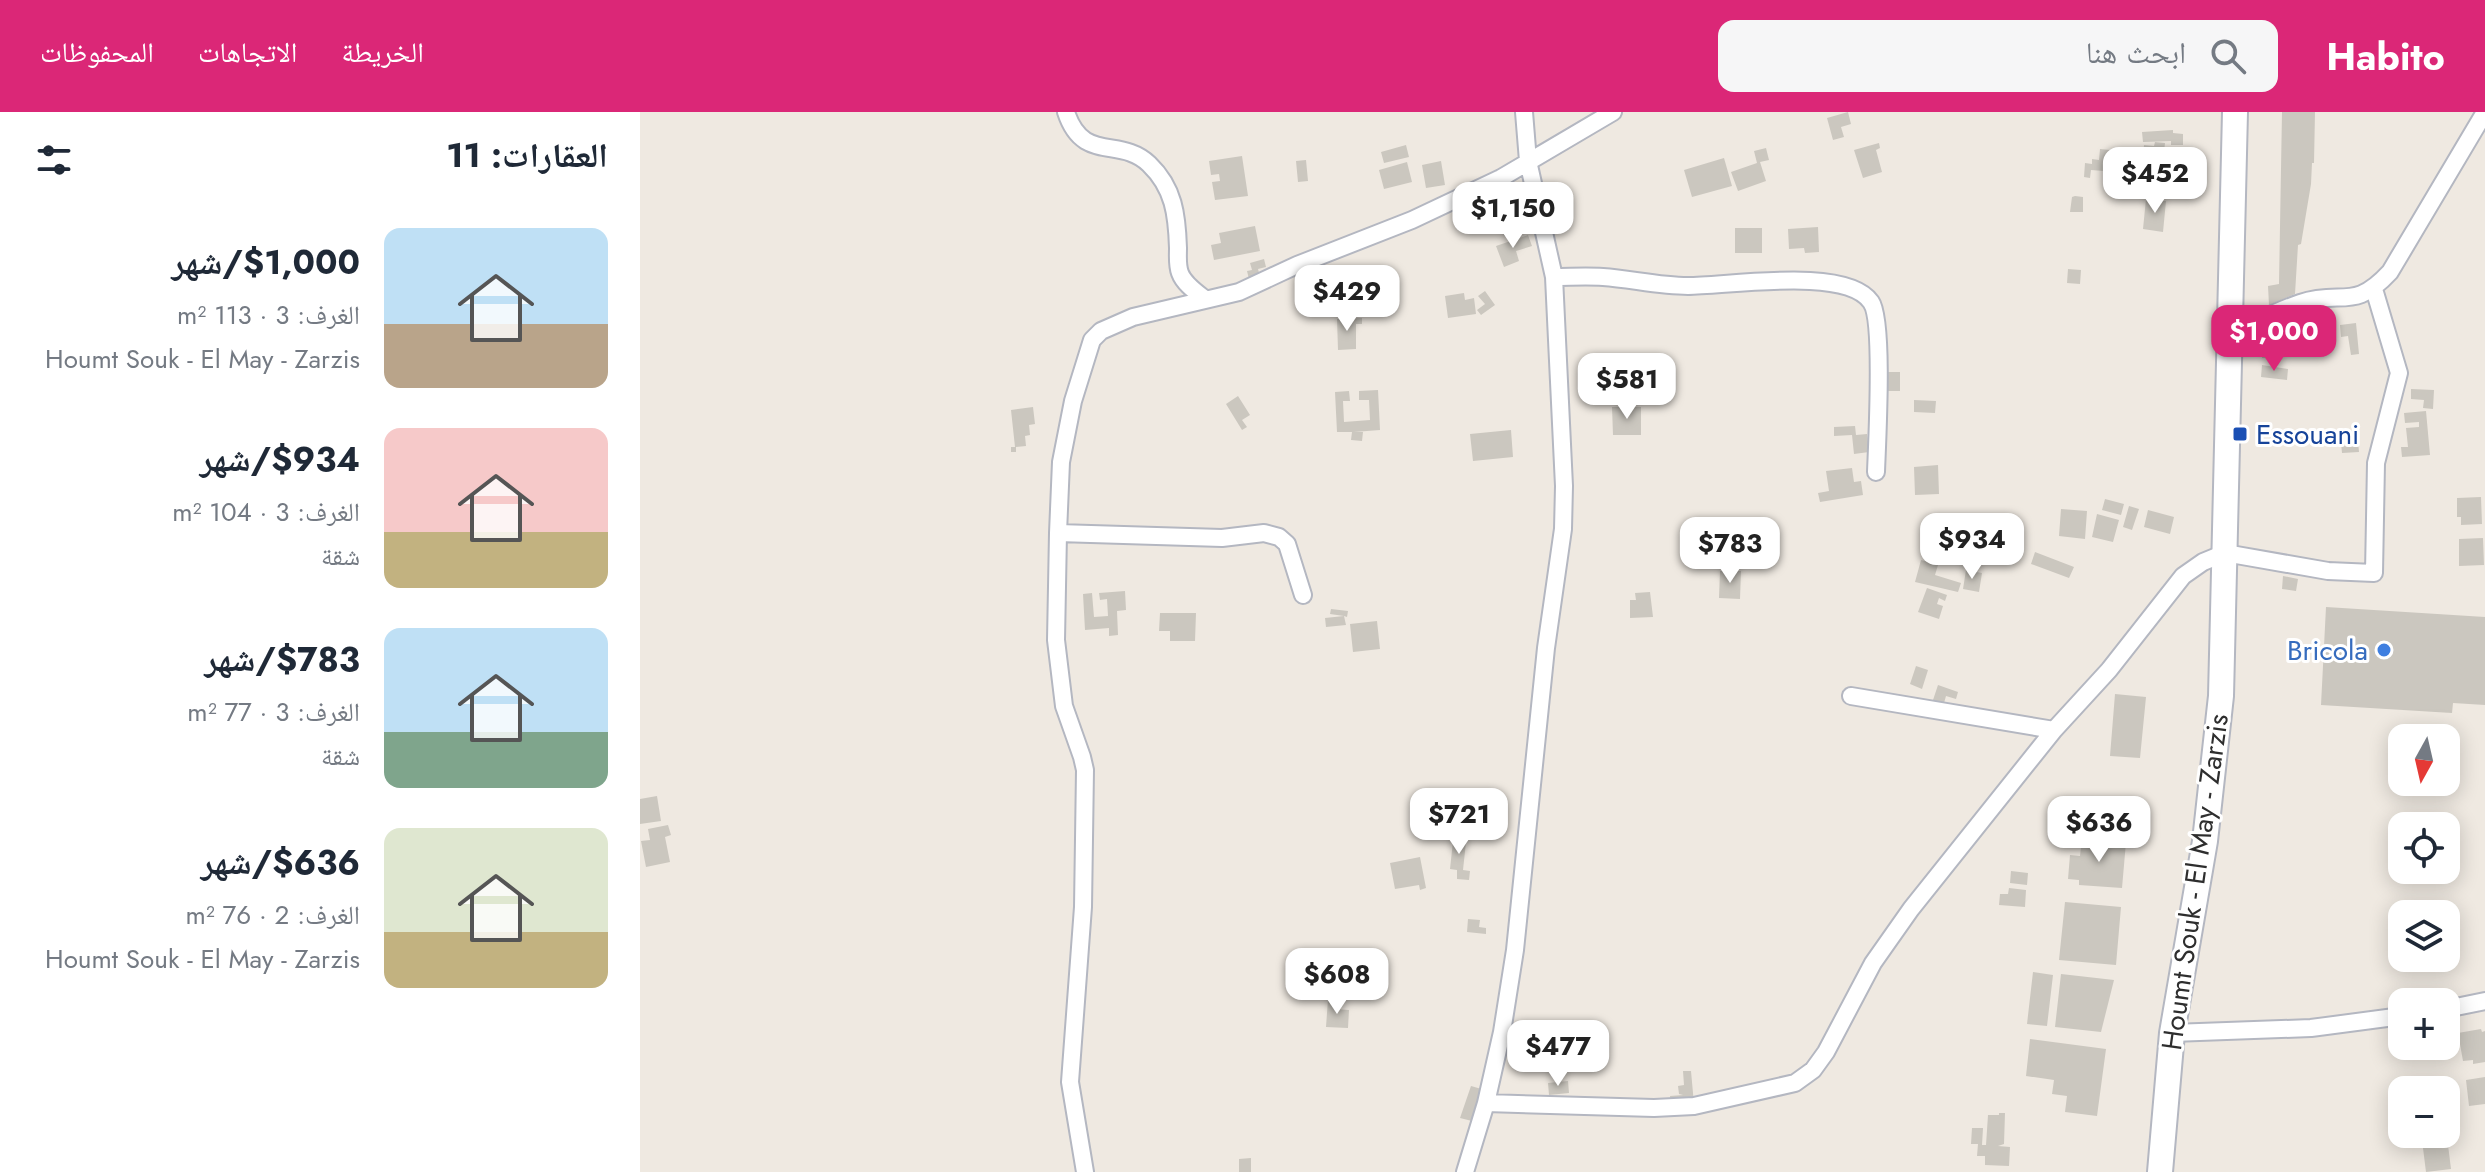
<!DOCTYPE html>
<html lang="ar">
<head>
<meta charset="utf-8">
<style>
	body { margin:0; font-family:Jost,"Noto Naskh Arabic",sans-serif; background:#f6f6f7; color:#1f2937; direction:rtl; height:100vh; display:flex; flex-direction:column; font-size:30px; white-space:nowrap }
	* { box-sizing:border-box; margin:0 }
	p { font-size:26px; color:#747a83 }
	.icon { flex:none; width:44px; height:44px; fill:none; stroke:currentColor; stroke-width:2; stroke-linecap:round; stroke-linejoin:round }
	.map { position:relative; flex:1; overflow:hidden; direction:ltr }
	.sheet { display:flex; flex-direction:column; background:#fff; width:640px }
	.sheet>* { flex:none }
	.needle { width:52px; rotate:188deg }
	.buttons { position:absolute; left:1748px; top:612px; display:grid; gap:16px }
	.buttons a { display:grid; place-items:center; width:72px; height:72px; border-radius:16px; background:#fff; box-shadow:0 4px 20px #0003; font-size:40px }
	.price { position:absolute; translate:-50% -68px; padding:0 18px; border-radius:16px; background:#fff; color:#222; font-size:26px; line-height:52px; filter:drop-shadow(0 2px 4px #0008) }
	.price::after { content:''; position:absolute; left:50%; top:48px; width:24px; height:18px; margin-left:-12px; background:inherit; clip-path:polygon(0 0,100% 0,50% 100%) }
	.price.current { background:#db2777; color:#fff }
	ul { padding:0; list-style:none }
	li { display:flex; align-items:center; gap:24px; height:200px; padding:0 32px }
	li span { display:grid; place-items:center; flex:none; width:224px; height:160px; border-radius:16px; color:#555 }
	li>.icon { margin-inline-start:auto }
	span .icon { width:96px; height:96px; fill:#fffc; stroke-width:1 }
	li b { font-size:34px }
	h2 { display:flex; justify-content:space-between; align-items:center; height:96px; padding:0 32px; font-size:34px }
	header { display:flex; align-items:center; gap:48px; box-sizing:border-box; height:112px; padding:0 40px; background:#db2777; color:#fff }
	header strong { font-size:38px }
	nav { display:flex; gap:44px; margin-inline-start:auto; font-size:28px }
	.search { width:560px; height:72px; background:#f6f6f7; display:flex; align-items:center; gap:20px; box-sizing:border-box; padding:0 28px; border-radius:16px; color:#747a83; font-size:30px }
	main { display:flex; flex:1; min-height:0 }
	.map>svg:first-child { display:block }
	.building { fill:#cbc7bf }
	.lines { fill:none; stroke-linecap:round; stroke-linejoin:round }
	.street-casing { stroke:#b4b7c1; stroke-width:20 }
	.secondary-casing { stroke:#b4b7c1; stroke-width:28 }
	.street { stroke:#fff; stroke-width:16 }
	.secondary { stroke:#fff; stroke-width:24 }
	.transit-dot { fill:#1a4fb4; stroke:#fff; stroke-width:3 }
	.shop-dot { fill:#3f7fe0; stroke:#fff; stroke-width:3 }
	.labels { text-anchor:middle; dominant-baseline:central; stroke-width:6; stroke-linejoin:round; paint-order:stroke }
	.transit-label { font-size:28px; fill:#164399; stroke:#fff; text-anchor:start }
	.shop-label { font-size:28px; fill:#366cbe; stroke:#fff; text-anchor:end }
	.street-label { font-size:28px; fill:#2e2e2e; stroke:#fff }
</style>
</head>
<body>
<header>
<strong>Habito</strong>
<div class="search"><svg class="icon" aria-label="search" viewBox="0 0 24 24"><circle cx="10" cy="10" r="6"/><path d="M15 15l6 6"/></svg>ابحث هنا</div>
<nav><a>الخريطة</a><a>الاتجاهات</a><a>المحفوظات</a></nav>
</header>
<main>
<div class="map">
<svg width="1845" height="1060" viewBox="0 0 1845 1060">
	<rect width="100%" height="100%" fill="#efe9e1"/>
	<!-- building -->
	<path class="building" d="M1208 0 1211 12 1201 15 1204 25 1193 28 1187 6Z
		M1642 0H1675L1674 51H1672L1671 72 1661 132 1658 133 1655 182 1629 193 1628 174 1639 172Z
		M1533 18V21L1543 22V33H1531V29L1503 30 1502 20Z
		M1515 30 1525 31 1522 59 1512 58 1514 43 1503 42 1504 33 1514 34Z
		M1239 31 1240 36 1236 38 1242 60 1223 66 1214 38Z
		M766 33 769 45 744 51 741 40Z
		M1126 36 1129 48 1120 50 1126 69 1098 79 1091 60 1117 51 1114 39Z
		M1538 36H1554V62H1538Z
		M1460 37 1490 40 1489 61 1451 58 1450 66 1444 65 1445 51 1452 52V47L1459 48Z
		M602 44 608 84 575 88 572 70 580 69 579 62 571 63 569 49Z
		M1084 46 1092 74 1052 85 1044 58Z
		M666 48 668 69 658 70 656 49Z
		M801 49 805 73 786 76 782 53Z
		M767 50 772 70 744 77 739 58Z
		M1514 68H1532V80H1514Z
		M1435 84 1443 85V100H1430L1432 85Z
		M1506 87 1526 89 1523 120 1503 117Z
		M888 105 890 117 864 124 861 112Z
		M615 114 620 139 574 148 571 133 581 131 579 121Z
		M1178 115 1179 140 1165 141 1164 136 1149 137 1148 117Z
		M1095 116H1122V141H1095Z
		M888 123 892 134 876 139 879 149 864 155 856 134Z
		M624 147 626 155 618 157 620 164 609 167 607 159 612 158 610 151Z
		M1428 157 1441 158 1440 172 1427 171Z
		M845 179 855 193 841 203 837 198 845 192 838 184Z
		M824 181 825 188 834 186 836 202 808 206 805 184Z
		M722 206V212H716V237L698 238 697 207Z
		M1716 211 1719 242 1711 243 1708 224 1701 225 1700 213Z
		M1622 225H1650V236H1642V245L1622 246Z
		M1622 253 1648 257 1647 268 1621 265Z
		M1246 260H1260V279H1247Z
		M1771 277 1794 278 1793 297 1783 296 1784 288 1771 287Z
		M738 278 740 318 714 320H723L722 329 711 328 712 320H697L695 280 709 279 710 289H703L704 310 730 308 729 288H719V279Z
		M598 284 610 303 602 308 607 315 602 318 586 292Z
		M1274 288 1296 289 1295 301 1274 300Z
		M393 295 395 312 389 313 390 323 385 324 386 334 376 335V340H371V335H375L371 298Z
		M972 295H1001V323H973Z
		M1786 299 1790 343 1762 345 1761 335H1768L1766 316 1779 315V310L1765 311 1764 301Z
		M1215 314 1216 323 1227 322 1229 340 1214 342 1212 323 1194 324V315Z
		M871 318 873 345 833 349 830 322Z
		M1717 318 1719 340 1702 341 1700 320Z
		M1298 353 1299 382 1275 383 1274 355Z
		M1212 356 1214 370 1221 369 1223 383 1180 390 1178 381 1189 379 1186 359Z
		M1841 385 1842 412 1821 413V405H1817V386Z
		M1465 387 1484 392 1481 403 1462 398Z
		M1489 394 1499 397 1492 418 1483 415Z
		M1421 397 1447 399 1445 427 1419 424Z
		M1508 398 1534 405 1530 422 1504 415Z
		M1457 402 1479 408 1473 430 1452 425Z
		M1843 426 1844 453 1819 454V427Z
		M1395 440 1434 455 1429 466 1391 452Z
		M1281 448 1298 453 1295 463 1321 471 1318 480 1275 470Z
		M1326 458 1342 461 1339 480 1323 477Z
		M1080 459H1101L1100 487 1079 486Z
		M1643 464 1658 467 1656 479 1642 477Z
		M1287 476 1307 483 1305 489 1299 486 1297 492 1303 494 1299 507 1278 500Z
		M485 479 486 498 477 499 478 523 469 524V516L445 518 443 482 452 481 454 505 468 504 467 487 460 488 459 481Z
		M1010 480 1013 505 990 506V488H996L995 481Z
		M1686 495 1845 505V593L1813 591 1812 601 1681 593Z
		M691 497 708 499 707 505 704 504 706 513 686 515 685 506 704 504 690 502Z
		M520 501H556L555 529H530V519H519Z
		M737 509 740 537 713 540 710 512Z
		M1276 554 1288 558 1282 577 1270 572Z
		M1298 573 1318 580 1316 587 1306 584 1304 591 1293 588Z
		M1475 582 1506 585 1500 646 1470 644Z
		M17 684 21 709 0 712V687Z
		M28 713 31 723 25 725 30 750 6 755 1 729 10 728 8 717Z
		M814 720 827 721 823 758 830 759 829 768 817 767V758L810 757Z
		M1442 726 1486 730 1482 776 1439 773V768L1428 767 1430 743 1440 744Z
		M780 745 786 776 780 778 779 773 755 777 750 751Z
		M1371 759 1388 761 1387 773 1370 771Z
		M1369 776 1386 778 1385 795 1359 793 1360 782H1368Z
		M1425 790 1481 795 1476 853 1419 848Z
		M828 807 840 808 839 815 846 816V822L827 820Z
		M1393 860 1413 863 1407 914 1387 912Z
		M1421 862 1474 868 1461 920 1415 915Z
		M688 887H695L694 897 709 898 708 916 686 915Z
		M1841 917 1842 920 1845 919V950L1833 952V948L1823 949 1818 921Z
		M1390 927 1466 937 1457 1004 1425 1000 1427 984 1412 982 1414 968 1386 964Z
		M956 929 957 938 946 939 947 947H937L936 931Z
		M1043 959H1051L1054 992 1031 993 1030 984 1043 983 1039 982 1038 974 1044 973Z
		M1845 965V992L1829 994 1826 968Z
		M928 969 929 981 909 983 908 971Z
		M831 974 845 978 841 982 832 1009 820 1006Z
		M1359 1001H1365L1364 1032 1358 1034 1370 1035 1369 1054 1345 1053V1044H1337L1338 1032H1331L1332 1016H1343L1342 1033H1346L1348 1003H1359Z
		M1807 1025 1811 1057 1786 1060 1782 1028Z
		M611 1046V1060H599V1047Z"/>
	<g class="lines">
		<!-- street casing -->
		<g class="street-casing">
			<path id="street" d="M426 0C443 52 480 24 509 52 534 76 537 103 538 136 538 144 537 153 540 161 544 172 556 180 565 187
				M914 165C930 165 946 164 963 165 991 167 1019 174 1048 174 1088 174 1207 154 1231 190 1244 208 1237 331 1236 360
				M1591 221C1614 211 1636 199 1660 191 1703 177 1713 200 1750 160L1845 0
				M418 421 582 426 624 421 639 425 647 432 663 483
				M1211 584 1414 618
				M1806 897 1845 889
				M1532 921 1671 916 1762 904
				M846 991 1014 996 1054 994 1155 971 1173 958 1186 940 1233 851 1271 797 1414 618 1469 558 1543 464 1563 450 1585 441 1688 459 1734 461 1736 351 1759 261 1734 177
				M445 1060 430 970 443 795 445 658 442 645 424 594 416 528 418 421 421 350 433 289 452 228 461 219 493 205 599 180 657 153 772 108 861 66 973 0
				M825 1060 846 991 862 920 875 838 906 536 923 417 924 374 914 165 888 49 884 0"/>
		</g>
		<!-- secondary casing -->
		<g class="secondary-casing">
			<path id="secondary" d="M1520 1060 1532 921 1565 729 1581 584 1595 0"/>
		</g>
		<!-- street -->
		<use href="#street" class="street"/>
		<!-- secondary -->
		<use href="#secondary" class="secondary"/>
	</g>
	<!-- markers -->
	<rect class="transit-dot" x="1592" y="314" width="16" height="16" rx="4"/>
	<circle class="shop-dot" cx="1744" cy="538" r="8"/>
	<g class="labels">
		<!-- transit labels -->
		<g class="transit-label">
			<text x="1616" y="322">Essouani</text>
		</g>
		<!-- shop labels -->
		<g class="shop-label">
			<text x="1728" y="538">Bricola</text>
		</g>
		<!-- street labels -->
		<g class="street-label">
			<text transform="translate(1555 770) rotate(-82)">Houmt Souk - El May - Zarzis</text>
		</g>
	</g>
</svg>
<div class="buttons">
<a><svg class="needle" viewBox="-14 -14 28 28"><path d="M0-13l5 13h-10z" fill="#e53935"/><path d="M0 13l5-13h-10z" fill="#747a83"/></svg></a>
<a><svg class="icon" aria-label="locate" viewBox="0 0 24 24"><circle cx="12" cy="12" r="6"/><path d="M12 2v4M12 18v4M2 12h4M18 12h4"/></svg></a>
<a><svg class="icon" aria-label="layers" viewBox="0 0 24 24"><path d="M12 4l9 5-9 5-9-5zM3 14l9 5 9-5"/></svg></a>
<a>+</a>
<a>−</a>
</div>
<b class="price" style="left:1515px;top:103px">$452</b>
<b class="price" style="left:873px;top:138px">$1,150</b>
<b class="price" style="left:707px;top:221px">$429</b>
<b class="price current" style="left:1634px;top:261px">$1,000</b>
<b class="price" style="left:987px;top:309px">$581</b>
<b class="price" style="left:1332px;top:469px">$934</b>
<b class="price" style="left:1090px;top:473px">$783</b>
<b class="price" style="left:819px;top:744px">$721</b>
<b class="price" style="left:1459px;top:752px">$636</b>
<b class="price" style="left:697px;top:904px">$608</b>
<b class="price" style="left:918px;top:976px">$477</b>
</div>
<section class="sheet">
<h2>العقارات: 11<svg class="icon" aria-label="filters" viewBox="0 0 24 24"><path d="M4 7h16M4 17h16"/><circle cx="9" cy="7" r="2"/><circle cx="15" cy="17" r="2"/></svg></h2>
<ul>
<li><span style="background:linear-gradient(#bfe0f5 60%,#b9a48a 0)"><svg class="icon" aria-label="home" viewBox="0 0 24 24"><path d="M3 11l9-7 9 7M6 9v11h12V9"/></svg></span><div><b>$1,000/شهر</b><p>الغرف: 3 · 113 m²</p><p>Houmt Souk - El May - Zarzis</p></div></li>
<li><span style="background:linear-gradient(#f6c9c9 65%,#c2b280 0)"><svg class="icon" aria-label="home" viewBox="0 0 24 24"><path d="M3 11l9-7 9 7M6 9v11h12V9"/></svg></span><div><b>$934/شهر</b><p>الغرف: 3 · 104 m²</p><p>شقة</p></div></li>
<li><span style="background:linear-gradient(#bfe0f5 65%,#7fa58c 0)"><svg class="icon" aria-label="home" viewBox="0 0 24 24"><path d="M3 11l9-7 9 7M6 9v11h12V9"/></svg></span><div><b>$783/شهر</b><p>الغرف: 3 · 77 m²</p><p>شقة</p></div></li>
<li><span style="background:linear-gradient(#dfe7d0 65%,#c2b280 0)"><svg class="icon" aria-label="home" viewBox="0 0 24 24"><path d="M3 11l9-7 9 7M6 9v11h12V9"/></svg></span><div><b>$636/شهر</b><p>الغرف: 2 · 76 m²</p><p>Houmt Souk - El May - Zarzis</p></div></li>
</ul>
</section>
</main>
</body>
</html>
